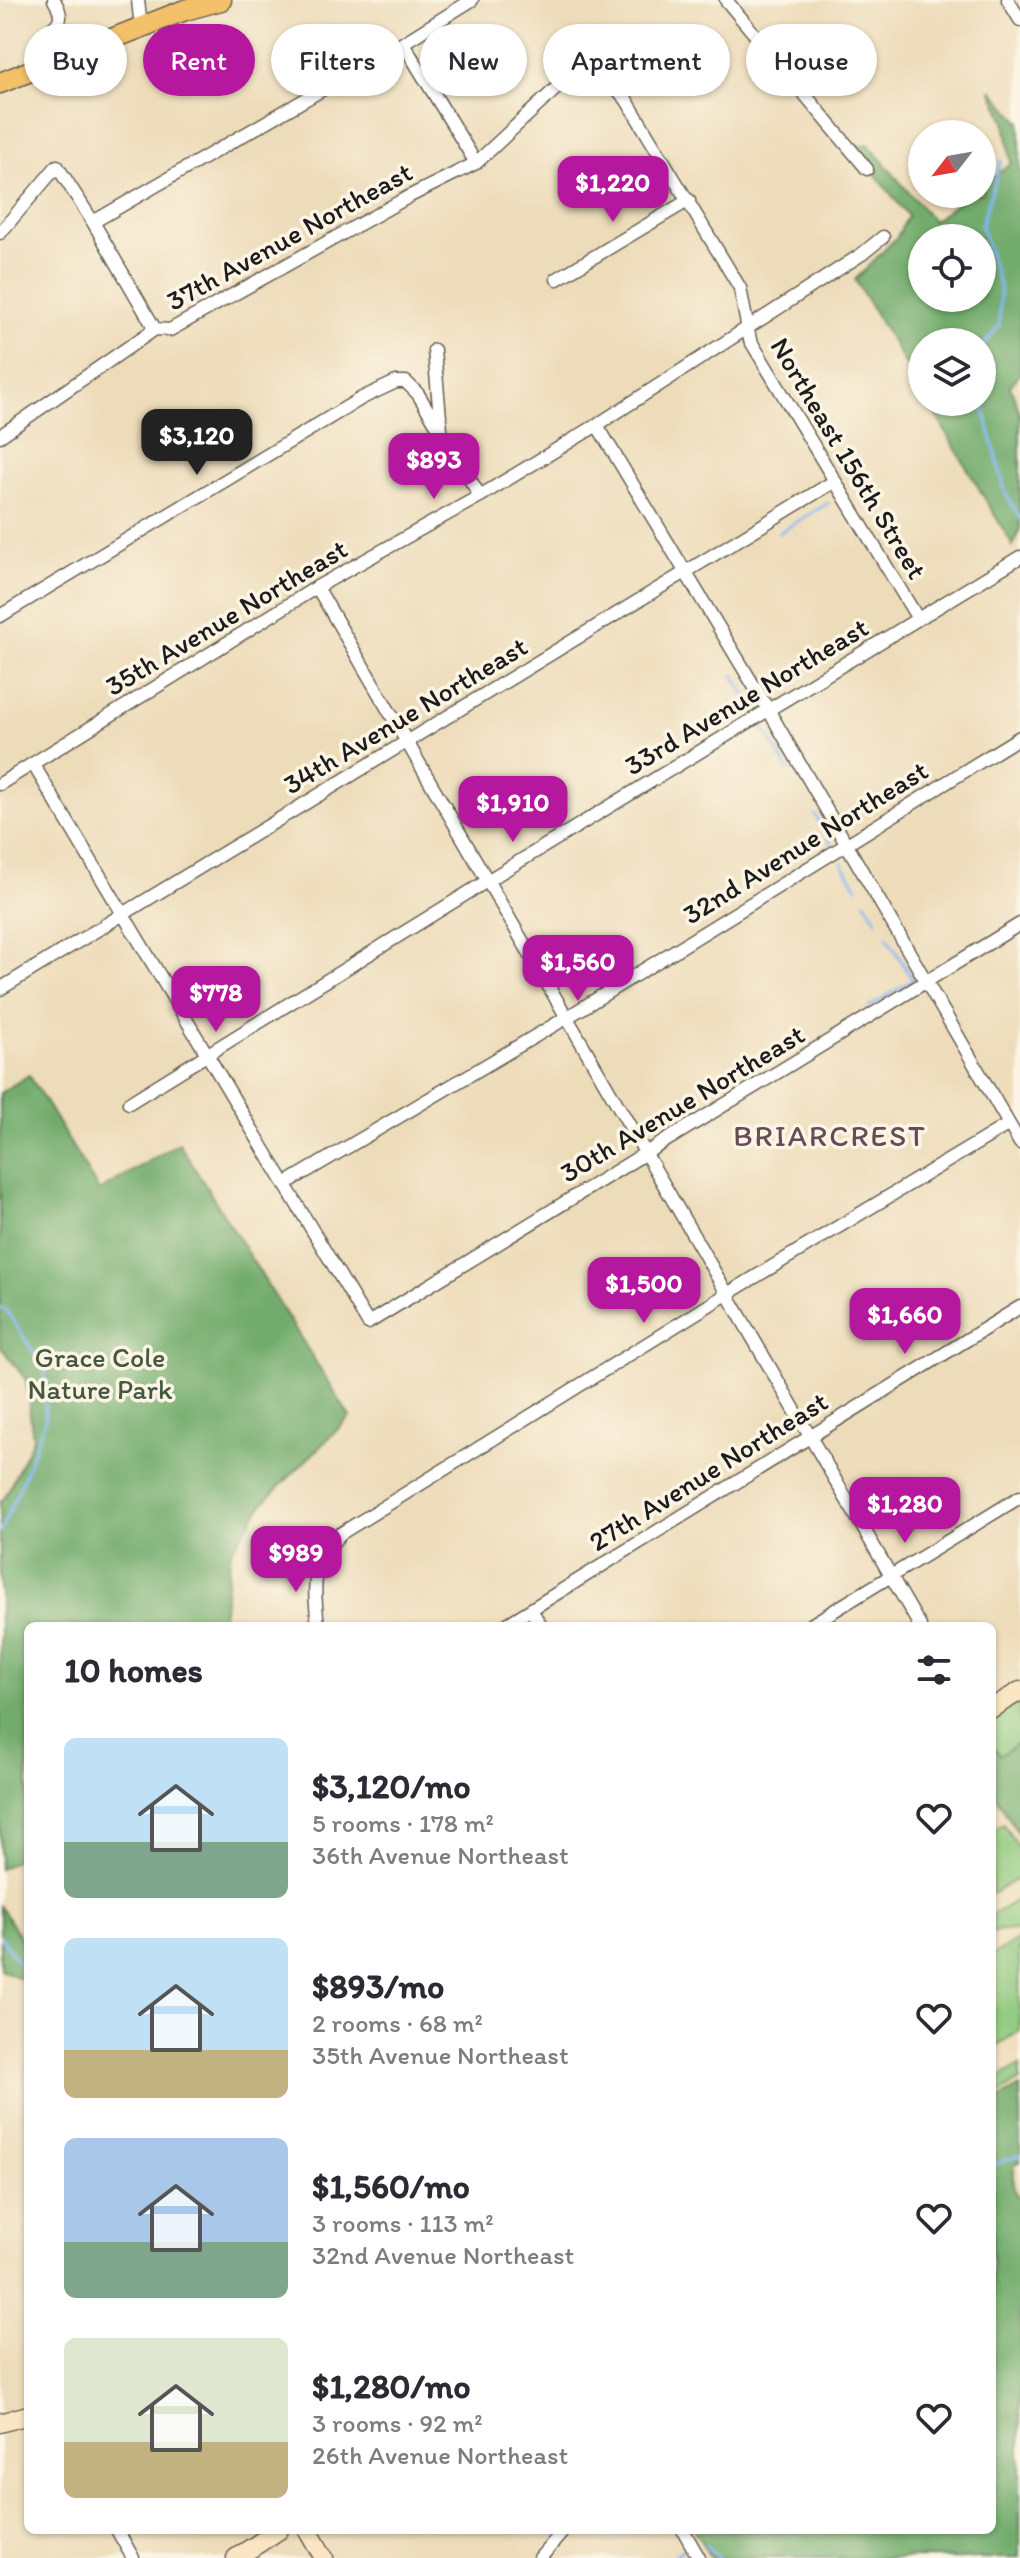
<!DOCTYPE html>
<html lang="en">
<head>
<meta charset="utf-8">
<style>
	body { margin:0; font-family:Itim,sans-serif; background:#f7f7f7; color:#2b2b33; height:100vh; display:flex; flex-direction:column; font-size:30px; white-space:nowrap }
	* { box-sizing:border-box; margin:0 }
	p { font-size:26px; color:#7c7c81 }
	.icon { flex:none; width:44px; height:44px; fill:none; stroke:currentColor; stroke-width:2; stroke-linecap:round; stroke-linejoin:round }
	.map { position:relative; flex:1; overflow:hidden }
	.panel { position:absolute; left:24px; top:1622px; width:972px; height:912px; display:flex; flex-direction:column; background:#fff; border-radius:12px; box-shadow:0 2px 6px #0004 }
	.panel>* { flex:none }
	.guide { position:absolute; left:24px; top:24px; width:972px; height:72px; display:flex; gap:16px }
	.needle { width:52px; rotate:239deg }
	.controls { position:absolute; left:908px; top:120px; display:grid; gap:16px }
	.controls a { display:grid; place-items:center; width:88px; height:88px; border-radius:50%; background:#fff; box-shadow:0 2px 6px #0004; font-size:40px }
	.price { position:absolute; translate:-50% -68px; padding:0 18px; border-radius:16px; background:#b5179e; color:#fff; font-size:26px; line-height:52px; filter:drop-shadow(0 2px 4px #0008) }
	.price::after { content:''; position:absolute; left:50%; top:48px; width:24px; height:18px; margin-left:-12px; background:inherit; clip-path:polygon(0 0,100% 0,50% 100%) }
	.price.selected { background:#222; color:#fff }
	ul { padding:0; list-style:none }
	li { display:flex; align-items:center; gap:24px; height:200px; padding:0 40px }
	li span { display:grid; place-items:center; flex:none; width:224px; height:160px; border-radius:12px; color:#555 }
	li>.icon { margin-inline-start:auto }
	span .icon { width:96px; height:96px; fill:#fffc; stroke-width:1 }
	li b { font-size:34px }
	h2 { display:flex; justify-content:space-between; align-items:center; height:96px; padding:0 40px; font-size:34px }
	.pill { padding:0 28px; border-radius:36px; background:#fff; box-shadow:0 2px 6px #0004; font-size:28px; line-height:72px }
	.pill.selected { background:#b5179e; color:#fff }
	.map>svg:first-child { display:block }
	.green { fill:#8dc87c; stroke:#54724c; stroke-width:2 }
	.forest { fill:#72ac6c; stroke:#476444; stroke-width:2; fill-rule:evenodd }
	.lines { fill:none; stroke-linecap:round; stroke-linejoin:round }
	.stream { stroke:#83b6f0; stroke-width:3 }
	.street-casing { stroke:#655f53; stroke-width:15 }
	.secondary-casing { stroke:#655f53; stroke-width:21 }
	.primary-casing { stroke:#655f53; stroke-width:23 }
	.street { stroke:#fff; stroke-width:12 }
	.secondary { stroke:#fbe6c3; stroke-width:18 }
	.primary { stroke:#f4c16a; stroke-width:20 }
	.labels { text-anchor:middle; dominant-baseline:central; stroke-width:7; stroke-linejoin:round; paint-order:stroke }
	.street-label { font-size:28px; fill:#1c1c1c; stroke:#fcf5e5 }
	.park-label { font-size:28px; fill:#44583e; stroke:#fcf5e5 }
	.neighbourhood-label { font-size:30px; letter-spacing:2px; fill:#664d55; stroke:#fcf5e5 }
</style>
</head>
<body>
<div class="map">
<svg width="1020" height="2558" viewBox="0 0 1020 2558">
	<rect width="100%" height="100%" fill="#fcf5e5"/>
	<filter id="ink" filterUnits="userSpaceOnUse"><feTurbulence type="fractalNoise" baseFrequency=".0125" numOctaves="2"/><feDisplacementMap in="SourceGraphic" scale="16" xChannelSelector="R" yChannelSelector="G"/><feConvolveMatrix kernelMatrix="1 2 1 2 8 2 1 2 1" color-interpolation-filters="sRGB"/></filter>
	<filter id="wash" filterUnits="userSpaceOnUse"><feTurbulence type="fractalNoise" baseFrequency=".006" numOctaves="4" result="noise"/><feDisplacementMap in="SourceGraphic" scale="32" xChannelSelector="R" yChannelSelector="G"/><feGaussianBlur stdDeviation="1.8" result="paint"/><feColorMatrix in="noise" values="0 0 0 0 0 0 0 0 0 0 0 0 0 0 0 0 0 1.4 0 .05"/><feComposite in="paint" operator="in"/></filter>
	<g filter="url(#wash)">
		<rect width="100%" height="100%" fill="#eddcb9"/>
		<!-- green -->
		<path class="green" d="M1020 1691V1827L992 1778V1708Z
			M1003 1824 1020 1850V1877L992 1894V1831Z
			M1020 1898V1931L1000 1930 992 1933V1915Z
			M1019 1939 1020 2031 992 2048V1956Z
			M1020 2065V2081L992 2097V2082Z"/>
		<!-- forest -->
		<path class="forest" d="M991 89 1020 122V374L1010 386 1020 413V528L1013 546 928 402H982V342H922V392L855 280 897 237 908 216 854 147 868 144 933 221 969 194H982V185L1011 163 1005 121ZM922 238H982V298H922Z
			M29 1075 99 1191 179 1143 350 1417 264 1502 231 1551 222 1626H28V1853L0 1869V1502L4 1499 33 1439 26 1380 0 1346V1093Z
			M1020 1742V1837L992 1790V1746L1000 1755Z
			M0 1906 28 1950V1982L0 1969Z
			M1020 2087V2162L1014 2165V2188L1020 2201V2558H711L694 2530H992V2103Z"/>
		<g class="lines">
			<!-- stream -->
			<path class="stream" d="M982 350 983 346 999 326 1000 288 981 225 1001 161
				M982 402 1006 494 1020 518
				M779 533 828 503
				M734 675 750 703
				M764 728 789 771
				M815 815 831 843
				M842 863 857 887
				M865 901 877 921
				M869 1007 913 980 887 937
				M0 1308 6 1310 45 1370V1420L22 1482 0 1532
				M0 1936 28 1977
				M992 2165 1020 2155
				M705 2545 718 2558
				M672 2558 683 2549"/>
		</g>
	</g>
	<g filter="url(#ink)">
		<g class="lines">
			<!-- street casing -->
			<g class="street-casing">
				<path id="street" d="M138 0 141 28
					M726 0 867 169
					M1008 0 1020 20
					M403 43 476 163
					M46 65C46 59 44 51 44 45 47 21 71 29 54 0
					M93 222 403 43 472 0
					M0 233 57 166 93 222 155 329
					M557 279 689 200
					M434 350 441 429
					M597 425 769 711 1020 1143
					M0 436 155 329 170 330 410 196 476 163 563 82C593 73 606 75 626 99L740 288 750 340 918 619
					M317 587 920 1626
					M0 616 362 398 396 382H406L418 394 480 496
					M33 764 368 1323 1020 924
					M0 784 317 587 480 496 597 425 862 254 883 237
					M0 989 835 481
					M129 1103 487 881 1020 557
					M285 1184 566 1018 1020 737
					M531 1610 541 1626
					M318 1626C314 1586 310 1565 340 1534L727 1294 1009 1124
					M504 1626 1020 1307
					M809 1626 1020 1497
					M117 2530 133 2558
					M683 2530 699 2558
					M540 2558 564 2530"/>
			</g>
			<!-- secondary casing -->
			<g class="secondary-casing">
				<path id="secondary" d="M992 1708 1020 1691
					M0 2423 28 2415
					M308 2530 324 2558
					M236 2558 279 2530"/>
			</g>
			<!-- primary casing -->
			<g class="primary-casing">
				<path id="primary" d="M0 83 185 10 221 0"/>
			</g>
			<!-- street -->
			<use href="#street" class="street"/>
			<!-- secondary -->
			<use href="#secondary" class="secondary"/>
			<!-- primary -->
			<use href="#primary" class="primary"/>
		</g>
	</g>
	<g class="labels">
		<!-- street labels -->
		<g class="street-label">
			<text transform="translate(289 236) rotate(-29)">37th Avenue Northeast</text>
			<text transform="translate(849 458) rotate(59)">Northeast 156th Street</text>
			<text transform="translate(226 617) rotate(-31)">35th Avenue Northeast</text>
			<text transform="translate(746 696) rotate(-31)">33rd Avenue Northeast</text>
			<text transform="translate(405 715) rotate(-31)">34th Avenue Northeast</text>
			<text transform="translate(805 842) rotate(-32)">32nd Avenue Northeast</text>
			<text transform="translate(682 1103) rotate(-31)">30th Avenue Northeast</text>
			<text transform="translate(708 1471) rotate(-32)">27th Avenue Northeast</text>
		</g>
		<!-- park labels -->
		<g class="park-label">
			<text x="100" y="1357">Grace Cole<tspan x="100" dy="32">Nature Park</tspan></text>
		</g>
		<!-- neighbourhood labels -->
		<g class="neighbourhood-label">
			<text x="830" y="1135">BRIARCREST</text>
		</g>
	</g>
</svg>
<div class="controls">
<a><svg class="needle" viewBox="-14 -14 28 28"><path d="M0-13l5 13h-10z" fill="#e53935"/><path d="M0 13l5-13h-10z" fill="#7c7c81"/></svg></a>
<a><svg class="icon" aria-label="locate" viewBox="0 0 24 24"><circle cx="12" cy="12" r="6"/><path d="M12 2v4M12 18v4M2 12h4M18 12h4"/></svg></a>
<a><svg class="icon" aria-label="layers" viewBox="0 0 24 24"><path d="M12 4l9 5-9 5-9-5zM3 14l9 5 9-5"/></svg></a>
</div>
<b class="price" style="left:613px;top:224px">$1,220</b>
<b class="price selected" style="left:197px;top:477px">$3,120</b>
<b class="price" style="left:434px;top:501px">$893</b>
<b class="price" style="left:513px;top:844px">$1,910</b>
<b class="price" style="left:578px;top:1003px">$1,560</b>
<b class="price" style="left:216px;top:1034px">$778</b>
<b class="price" style="left:644px;top:1325px">$1,500</b>
<b class="price" style="left:905px;top:1356px">$1,660</b>
<b class="price" style="left:905px;top:1545px">$1,280</b>
<b class="price" style="left:296px;top:1594px">$989</b>
<div class="guide">
<a class="pill">Buy</a>
<a class="pill selected">Rent</a>
<a class="pill">Filters</a>
<a class="pill">New</a>
<a class="pill">Apartment</a>
<a class="pill">House</a>
</div>
<section class="panel">
<h2>10 homes<svg class="icon" aria-label="filters" viewBox="0 0 24 24"><path d="M4 7h16M4 17h16"/><circle cx="9" cy="7" r="2"/><circle cx="15" cy="17" r="2"/></svg></h2>
<ul>
<li><span style="background:linear-gradient(#bfe0f5 65%,#7fa58c 0)"><svg class="icon" aria-label="home" viewBox="0 0 24 24"><path d="M3 11l9-7 9 7M6 9v11h12V9"/></svg></span><div><b>$3,120/mo</b><p>5 rooms · 178 m²</p><p>36th Avenue Northeast</p></div><svg class="icon" aria-label="heart" viewBox="0 0 24 24"><path d="M12 20l-8-8c-3-5 5-10 8-4 3-6 11-1 8 4z"/></svg></li>
<li><span style="background:linear-gradient(#bfe0f5 70%,#c2b280 0)"><svg class="icon" aria-label="home" viewBox="0 0 24 24"><path d="M3 11l9-7 9 7M6 9v11h12V9"/></svg></span><div><b>$893/mo</b><p>2 rooms · 68 m²</p><p>35th Avenue Northeast</p></div><svg class="icon" aria-label="heart" viewBox="0 0 24 24"><path d="M12 20l-8-8c-3-5 5-10 8-4 3-6 11-1 8 4z"/></svg></li>
<li><span style="background:linear-gradient(#a9c7e8 65%,#7fa58c 0)"><svg class="icon" aria-label="home" viewBox="0 0 24 24"><path d="M3 11l9-7 9 7M6 9v11h12V9"/></svg></span><div><b>$1,560/mo</b><p>3 rooms · 113 m²</p><p>32nd Avenue Northeast</p></div><svg class="icon" aria-label="heart" viewBox="0 0 24 24"><path d="M12 20l-8-8c-3-5 5-10 8-4 3-6 11-1 8 4z"/></svg></li>
<li><span style="background:linear-gradient(#dfe7d0 65%,#c2b280 0)"><svg class="icon" aria-label="home" viewBox="0 0 24 24"><path d="M3 11l9-7 9 7M6 9v11h12V9"/></svg></span><div><b>$1,280/mo</b><p>3 rooms · 92 m²</p><p>26th Avenue Northeast</p></div><svg class="icon" aria-label="heart" viewBox="0 0 24 24"><path d="M12 20l-8-8c-3-5 5-10 8-4 3-6 11-1 8 4z"/></svg></li>
</ul>
</section>
</div>
</body>
</html>
